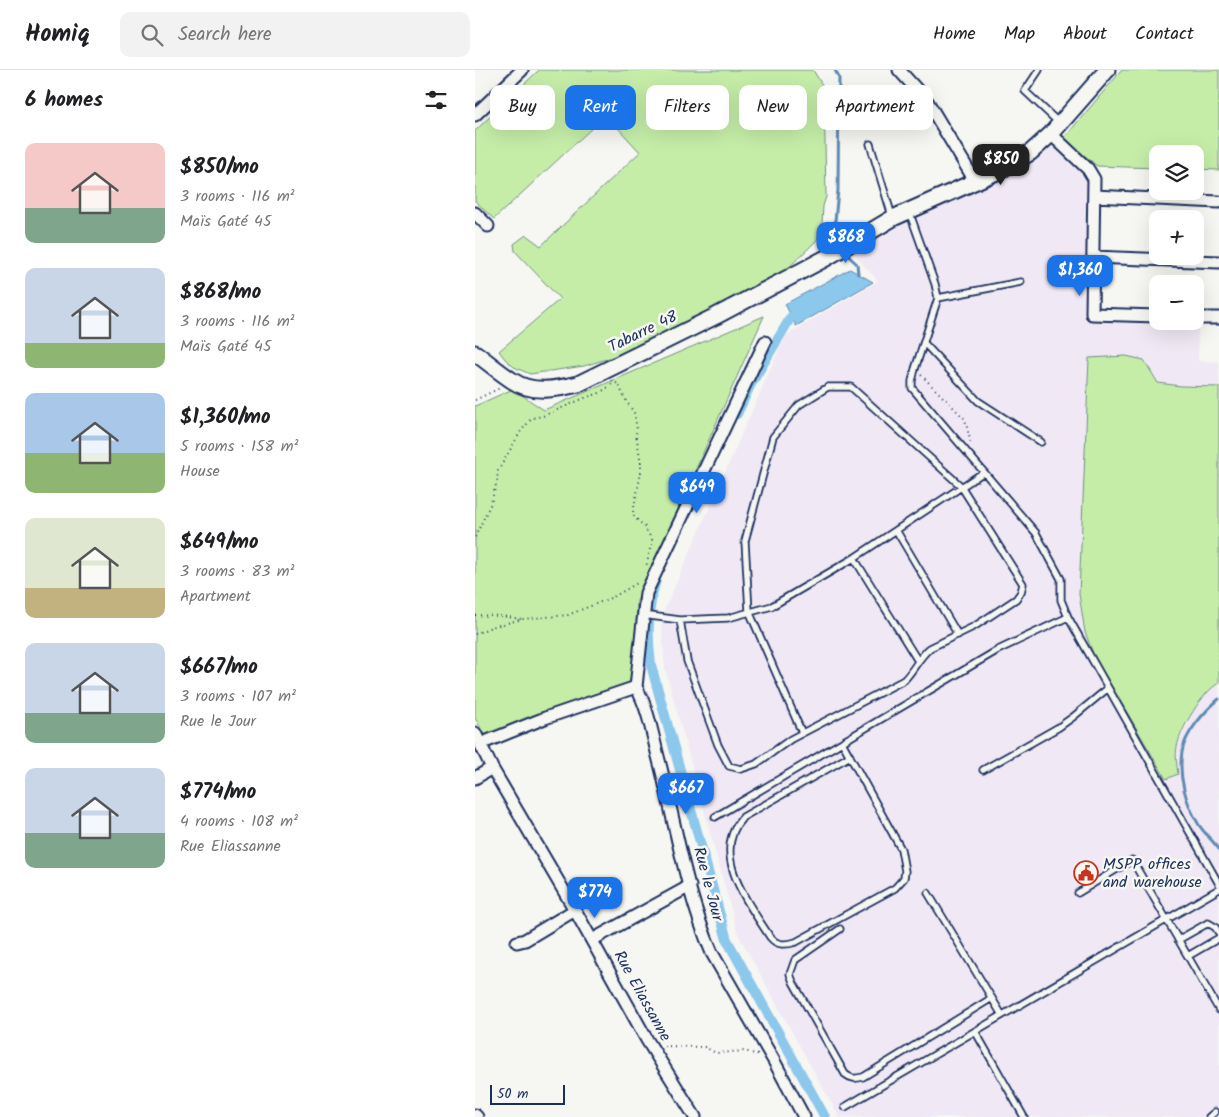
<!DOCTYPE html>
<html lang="en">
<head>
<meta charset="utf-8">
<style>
	body { margin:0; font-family:Kalam,sans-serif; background:#f2f2f2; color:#202124; height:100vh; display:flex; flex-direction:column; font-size:19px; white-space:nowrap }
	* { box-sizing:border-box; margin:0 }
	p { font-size:16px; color:#757577 }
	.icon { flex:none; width:28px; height:28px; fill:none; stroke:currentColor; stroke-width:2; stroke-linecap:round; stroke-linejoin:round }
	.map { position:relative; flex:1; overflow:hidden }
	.sheet { display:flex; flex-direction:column; background:#fff; width:475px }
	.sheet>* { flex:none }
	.hud { position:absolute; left:15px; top:15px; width:475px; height:45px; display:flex; gap:10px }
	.buttons { position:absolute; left:674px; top:75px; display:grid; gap:10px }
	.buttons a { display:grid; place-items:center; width:55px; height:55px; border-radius:10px; background:#fff; box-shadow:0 5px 20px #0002; font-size:25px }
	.scale { position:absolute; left:15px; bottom:12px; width:75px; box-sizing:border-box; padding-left:5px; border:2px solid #1b2f5e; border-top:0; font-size:14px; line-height:18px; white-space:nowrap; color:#1b2f5e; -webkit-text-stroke:4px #f6f6f2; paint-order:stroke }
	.price { position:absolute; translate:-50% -42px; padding:0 11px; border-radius:10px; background:#1a73e8; color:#fff; font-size:16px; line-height:32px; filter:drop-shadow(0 1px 2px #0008) }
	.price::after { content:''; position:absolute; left:50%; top:30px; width:15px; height:11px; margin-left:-8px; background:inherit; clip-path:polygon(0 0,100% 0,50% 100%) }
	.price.selected { background:#222; color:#fff }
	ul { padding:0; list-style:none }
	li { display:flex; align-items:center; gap:15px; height:125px; padding:0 25px }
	li span { display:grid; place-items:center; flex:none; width:140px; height:100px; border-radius:10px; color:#555 }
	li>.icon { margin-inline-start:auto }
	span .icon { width:60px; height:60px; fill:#fffc; stroke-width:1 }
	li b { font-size:21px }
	h2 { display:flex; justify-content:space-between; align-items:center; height:60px; padding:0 25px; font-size:21px }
	.pill { padding:0 18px; border-radius:10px; background:#fff; box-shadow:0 5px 20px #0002; font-size:18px; line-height:45px }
	.pill.selected { background:#1a73e8; color:#fff }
	header { display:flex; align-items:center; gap:30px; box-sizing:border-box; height:70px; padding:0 25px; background:#fff; border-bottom:1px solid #e0e0e0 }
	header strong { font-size:24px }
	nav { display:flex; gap:28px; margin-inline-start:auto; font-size:18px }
	.search { width:350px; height:45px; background:#f2f2f2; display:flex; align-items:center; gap:12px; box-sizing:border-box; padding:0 18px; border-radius:10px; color:#757577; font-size:19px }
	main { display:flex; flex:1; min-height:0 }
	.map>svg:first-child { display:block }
	.built { fill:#f0e8f4 }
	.green { fill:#c5eda8; stroke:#708e83 }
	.water { fill:#8cc7ec; stroke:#5f8ab3 }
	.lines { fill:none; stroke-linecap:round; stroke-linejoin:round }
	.stream { stroke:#5f8ab3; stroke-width:3 }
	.canal { stroke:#8cc7ec; stroke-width:10 }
	.service-casing { stroke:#1b2f5e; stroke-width:9 }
	.minor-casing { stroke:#1b2f5e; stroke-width:15 }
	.tertiary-casing { stroke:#1b2f5e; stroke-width:19 }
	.path { stroke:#1b2f5e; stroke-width:2; stroke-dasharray:1 4; stroke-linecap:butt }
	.service { stroke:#f6f6f2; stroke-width:5.5 }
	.minor { stroke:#f6f6f2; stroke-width:11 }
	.tertiary { stroke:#f6f6f2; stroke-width:15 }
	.labels { text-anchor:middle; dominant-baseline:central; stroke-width:5; stroke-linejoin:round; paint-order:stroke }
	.street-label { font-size:16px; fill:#1b2f5e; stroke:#f6f6f2 }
	.poi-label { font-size:16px; fill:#1b2f5e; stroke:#f6f6f2; text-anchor:start }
</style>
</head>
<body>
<header>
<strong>Homiq</strong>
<div class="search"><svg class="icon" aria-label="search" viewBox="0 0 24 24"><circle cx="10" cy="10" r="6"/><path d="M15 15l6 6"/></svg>Search here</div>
<nav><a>Home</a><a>Map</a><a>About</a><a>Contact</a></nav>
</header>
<main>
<section class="sheet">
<h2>6 homes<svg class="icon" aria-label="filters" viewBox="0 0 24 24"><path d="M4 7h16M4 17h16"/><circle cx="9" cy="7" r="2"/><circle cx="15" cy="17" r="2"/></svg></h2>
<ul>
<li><span style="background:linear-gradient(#f6c9c9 65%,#7fa58c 0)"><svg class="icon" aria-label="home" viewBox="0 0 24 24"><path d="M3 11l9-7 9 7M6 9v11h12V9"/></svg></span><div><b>$850/mo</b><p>3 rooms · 116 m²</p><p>Maïs Gaté 45</p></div></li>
<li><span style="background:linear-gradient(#c9d6e8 75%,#8fb573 0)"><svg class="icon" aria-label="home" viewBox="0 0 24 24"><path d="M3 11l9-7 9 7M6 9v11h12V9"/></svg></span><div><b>$868/mo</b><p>3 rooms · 116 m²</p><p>Maïs Gaté 45</p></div></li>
<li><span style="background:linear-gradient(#a9c7e8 60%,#8fb573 0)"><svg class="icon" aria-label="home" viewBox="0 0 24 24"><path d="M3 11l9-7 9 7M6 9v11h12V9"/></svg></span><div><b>$1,360/mo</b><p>5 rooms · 158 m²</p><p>House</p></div></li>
<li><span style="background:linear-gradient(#dfe7d0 70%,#c2b280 0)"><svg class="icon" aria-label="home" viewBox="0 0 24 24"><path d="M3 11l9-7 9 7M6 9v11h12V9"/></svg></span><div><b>$649/mo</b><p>3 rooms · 83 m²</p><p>Apartment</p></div></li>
<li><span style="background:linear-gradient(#c9d6e8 70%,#7fa58c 0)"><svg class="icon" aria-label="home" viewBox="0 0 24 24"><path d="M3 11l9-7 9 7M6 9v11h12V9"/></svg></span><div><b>$667/mo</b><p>3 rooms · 107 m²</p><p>Rue le Jour</p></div></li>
<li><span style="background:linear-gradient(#c9d6e8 65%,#7fa58c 0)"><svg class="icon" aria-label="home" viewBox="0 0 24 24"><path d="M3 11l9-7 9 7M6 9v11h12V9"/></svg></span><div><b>$774/mo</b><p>4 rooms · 108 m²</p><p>Rue Eliassanne</p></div></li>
</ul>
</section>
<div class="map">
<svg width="744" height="1047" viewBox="0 0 744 1047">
	<rect width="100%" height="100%" fill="#f6f6f2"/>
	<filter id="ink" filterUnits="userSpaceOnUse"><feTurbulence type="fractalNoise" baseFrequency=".02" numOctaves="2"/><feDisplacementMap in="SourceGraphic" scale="10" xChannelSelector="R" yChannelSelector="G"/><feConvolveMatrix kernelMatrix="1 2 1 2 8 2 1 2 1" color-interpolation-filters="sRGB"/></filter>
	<g filter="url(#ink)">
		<!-- built -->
		<path class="built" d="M581 75 614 104 613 250 723 253V291L744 292V317L706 316 683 313 669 290 615 288 604 524 610 562 703 704 702 677 717 642 736 617 744 613V1047H364L263 864 190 598 186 548 310 266 403 211 379 184 406 166 452 141Z"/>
		<!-- green -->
		<path class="green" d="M64 0H338L349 18 351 127 348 136 347 153 342 170 309 202 233 242 144 285 109 296 55 304 39 297 30 289 24 281 85 229 40 181 39 174 51 165 66 176 165 82 131 45 19 149 0 131V61Z
			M647 0H744V100L720 99V84H682V98L622 96 589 68Z
			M289 246 162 531 159 611 10 666 0 648V336L38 319 69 340Z
			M651 286 669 290 683 313 706 316 744 317V613C728 621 705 659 702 677 700 685 702 696 703 704L691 709 619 586 610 562 604 524 614 288Z"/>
		<!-- water -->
		<path class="water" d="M375 199 398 212 321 256 310 234Z"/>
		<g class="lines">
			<!-- stream -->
			<path class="stream" d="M360 0 364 8 363 120 358 172 363 176
				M369 182 382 194 383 204
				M744 629C730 641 710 663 707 682 703 707 711 734 724 755 730 764 738 771 744 779"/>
			<!-- canal -->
			<path class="canal" d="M262 344 276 314 316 247
				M181 510C172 538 172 565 176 595L252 870 350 1047"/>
			<!-- service casing -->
			<g class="service-casing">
				<path id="service" d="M564 0 550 21 584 53
					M395 74 417 146
					M434 141 460 214 463 228 440 299 437 311V318L561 463 586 509V530L593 547 744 814
					M463 228 546 212
					M449 273 503 331 566 372
					M421 460 483 565
					M379 488 443 591
					M168 545 205 550 253 548 297 536 379 488 509 402
					M205 550 212 591 243 675 254 696 266 699 281 694 316 669 429 610C439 600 444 587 455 578L500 556 541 529 546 522 548 514 486 416 376 317H353L324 335 298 367 270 471 274 541 327 663
					M367 672 426 779 430 801 429 808 420 818 321 872C311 875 302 876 295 867 274 834 234 784 268 747L375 686
					M508 700 584 657 598 647 632 619
					M240 747 523 580 593 547
					M453 823 527 945
					M603 823 657 790 744 940
					M365 859 320 890 315 904 318 912 370 1004C376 1009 380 1009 388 1007L517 928
					M703 870 733 853 740 857 744 863
					M713 886 744 868
					M500 961 549 1047
					M370 1037 744 819
					M734 1047 740 1042"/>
			</g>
			<!-- minor casing -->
			<g class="minor-casing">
				<path id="minor" d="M424 0 452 31 500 111
					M0 45 47 0
					M576 64 613 99 619 109 617 244 682 246
					M619 126 744 132
					M0 143 13 156
					M618 187 744 192
					M720 248H744
					M161 617 171 523 290 272
					M0 663 17 698 100 840 172 970 220 1047
					M5 674 70 648 161 617C174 639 178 669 185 694 201 757 211 823 237 883L299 991 329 1047
					M0 708 17 698
					M117 870 215 816
					M42 872 50 870 100 840
					M0 1045 2 1047"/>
			</g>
			<!-- tertiary casing -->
			<g class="tertiary-casing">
				<path id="tertiary" d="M0 283C13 292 25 303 38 311 57 324 82 319 103 314L241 246 351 188 418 148 526 100 556 82 576 64 632 0"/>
			</g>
			<!-- path -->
			<path class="path" d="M446 305 490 349 496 374
				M137 310 144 315 149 327 159 343 162 359 161 364 166 393V403L158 442 159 447 170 457 177 470 171 498
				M0 330 25 318
				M0 467 16 433 22 411 23 401 46 361 57 348 68 346 112 327 123 324 135 316 139 311
				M0 545 26 546 46 549
				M0 564 16 557 48 549 93 545 138 527 164 512
				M189 976 229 977 241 983 270 981 283 985"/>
			<!-- service -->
			<use href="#service" class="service"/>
			<!-- minor -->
			<use href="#minor" class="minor"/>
			<!-- tertiary -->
			<use href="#tertiary" class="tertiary"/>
		</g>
	</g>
	<!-- icons -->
	<defs>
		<g id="civic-ring" transform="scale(1.25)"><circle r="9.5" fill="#f6f6f2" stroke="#c8321e" stroke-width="1.5"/><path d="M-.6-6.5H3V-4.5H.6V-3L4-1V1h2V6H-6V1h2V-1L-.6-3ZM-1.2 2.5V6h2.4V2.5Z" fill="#c8321e"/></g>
	</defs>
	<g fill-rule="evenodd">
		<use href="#civic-ring" x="611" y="803"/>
	</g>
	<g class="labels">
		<!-- street labels -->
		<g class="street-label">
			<text transform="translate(168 262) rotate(-26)">Tabarre 48</text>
			<text transform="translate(233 814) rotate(75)">Rue le Jour</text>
			<text transform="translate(167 926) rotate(61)">Rue Eliassanne</text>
		</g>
		<!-- poi labels -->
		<g class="poi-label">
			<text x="628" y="794">MSPP offices<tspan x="628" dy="18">and warehouse</tspan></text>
		</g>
	</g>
</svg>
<div class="buttons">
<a><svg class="icon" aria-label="layers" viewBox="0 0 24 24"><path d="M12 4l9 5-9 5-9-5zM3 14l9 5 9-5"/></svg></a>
<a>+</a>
<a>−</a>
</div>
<div class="scale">50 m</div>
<b class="price selected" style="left:526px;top:116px">$850</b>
<b class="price" style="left:371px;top:194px">$868</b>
<b class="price" style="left:605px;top:227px">$1,360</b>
<b class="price" style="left:222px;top:444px">$649</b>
<b class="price" style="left:211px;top:745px">$667</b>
<b class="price" style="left:120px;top:849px">$774</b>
<div class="hud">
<a class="pill">Buy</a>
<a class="pill selected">Rent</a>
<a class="pill">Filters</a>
<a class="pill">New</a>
<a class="pill">Apartment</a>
</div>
</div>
</main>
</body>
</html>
